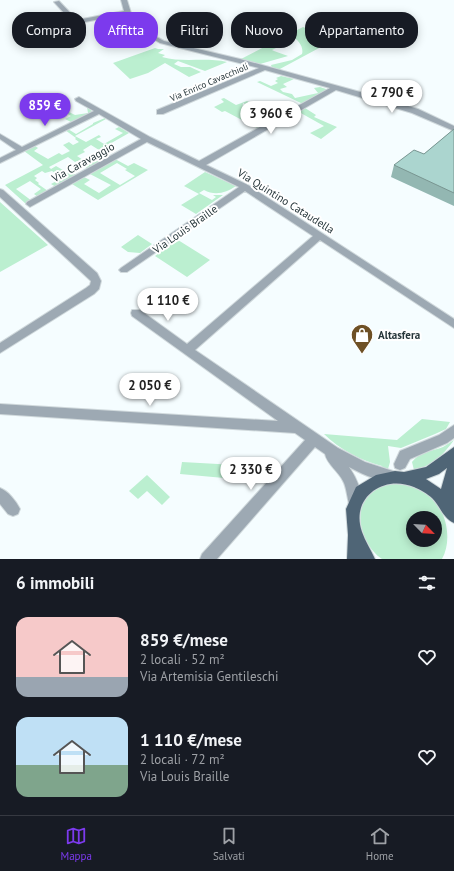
<!DOCTYPE html>
<html lang="it">
<head>
<meta charset="utf-8">
<style>
	body { margin:0; font-family:"PT Sans",sans-serif; background:#20242c; color:#f1f3f6; height:100vh; display:flex; flex-direction:column; font-size:15px; white-space:nowrap }
	* { box-sizing:border-box; margin:0 }
	p { font-size:13px; color:#9ea1a6 }
	.icon { flex:none; width:22px; height:22px; fill:none; stroke:currentColor; stroke-width:2; stroke-linecap:round; stroke-linejoin:round }
	.map { position:relative; height:559px; overflow:hidden }
	.side { display:flex; flex-direction:column; background:#171b24; flex:1 }
	.side>* { flex:none }
	.top-card { position:absolute; left:12px; top:12px; width:430px; height:36px; display:flex; gap:8px }
	.needle { width:26px; rotate:115deg }
	.controls { position:absolute; left:406px; top:511px; display:grid; gap:8px }
	.controls a { display:grid; place-items:center; width:36px; height:36px; border-radius:50%; background:#171b24; box-shadow:0 2px 10px #0003; font-size:20px }
	.price { position:absolute; translate:-50% -34px; padding:0 9px; border-radius:14px; background:#fff; color:#222; font-size:13px; line-height:26px; filter:drop-shadow(0 1px 2px #0008) }
	.price::after { content:''; position:absolute; left:50%; top:24px; width:12px; height:9px; margin-left:-6px; background:inherit; clip-path:polygon(0 0,100% 0,50% 100%) }
	.price.active { background:#7c3aed; color:#fff }
	ul { padding:0; list-style:none }
	li { display:flex; align-items:center; gap:12px; height:100px; padding:0 16px }
	li span { display:grid; place-items:center; flex:none; width:112px; height:80px; border-radius:12px; color:#555 }
	li>.icon { margin-inline-start:auto }
	span .icon { width:48px; height:48px; fill:#fffc; stroke-width:1 }
	li b { font-size:17px }
	h2 { display:flex; justify-content:space-between; align-items:center; height:48px; padding:0 16px; font-size:17px }
	.pill { padding:0 14px; border-radius:16px; background:#171b24; box-shadow:0 2px 10px #0003; font-size:14px; line-height:36px }
	.pill.active { background:#7c3aed; color:#fff }
	.tabs { display:flex; justify-content:space-around; align-items:center; height:56px; border-top:1px solid #363941; background:#171b24; font-size:11px; color:#9ea1a6 }
	.tabs a { display:grid; justify-items:center; gap:2px }
	.tabs .active { color:#7c3aed }
	.map>svg:first-child { display:block }
	.green { fill:#bbefd0; fill-rule:evenodd }
	.lines { fill:none; stroke-linecap:round; stroke-linejoin:round }
	.minor-casing { stroke:#d0d9dc; stroke-width:2 }
	.major-casing { stroke:#d0d9dc; stroke-width:2 }
	.minor { fill:#9da9b3; fill-rule:evenodd }
	.major { fill:#4f6576; fill-rule:evenodd }
	.wall { fill:#93b7b2 }
	.building { fill:#abd5cf; stroke:#789591 }
	.labels { text-anchor:middle; dominant-baseline:central; stroke-width:4; stroke-linejoin:round; paint-order:stroke }
	.far-street-label { font-size:9px; fill:#26363a; stroke:#fff }
	.street-label { font-size:11px; fill:#26363a; stroke:#fff }
	.poi-label { font-size:11px; font-weight:bold; fill:#26363a; stroke:#fff; text-anchor:start }
</style>
</head>
<body>
<div class="map">
<svg width="454" height="559" viewBox="0 0 454 559">
	<rect width="100%" height="100%" fill="#f5fdff"/>
	<!-- green -->
	<path class="green" d="M303 27 334 40 278 70 272 68 271 65 292 60 302 54C304 47 298 39 292 37L287 42 292 43 289 46 282 45 272 50 274 51 288 56 260 64 241 59Z
		M155 48 158 49H164L158 53 165 55 162 57C183 63 206 57 227 62L205 71 178 61 174 64 181 67H190L201 72 189 77 165 63 148 73 130 79 113 63Z
		M281 76 294 79 283 84 287 87 280 89 283 92 292 94 295 98 318 93 314 88 320 87 329 90 303 104 257 82 260 81 271 86 278 83 275 81 278 79 276 78Z
		M224 98 236 105 247 101 280 117 270 122 267 120 266 114 243 103 242 111 266 124 259 129 225 111 222 112 214 107 224 102 221 99Z
		M61 104 66 106 64 107 69 110 67 111 75 115 88 113 87 107 93 112 71 122 65 119 71 116 61 110 53 112 47 109Z
		M305 108 316 115 314 117 337 127 321 139 310 133 324 126 299 112Z
		M105 118 106 119 75 136 86 142 99 135 101 137 96 139 104 144 123 133 115 129 119 127 129 133 99 150 91 145 83 150 85 152 77 156 89 164 97 160 100 162 88 169 77 161 75 162 68 157 49 167 51 169 56 166 68 173 70 172 76 175 56 187 51 184 62 178 52 171 45 173 42 171 34 176 37 178 35 180 39 183 38 184 48 191 38 197 34 194 41 189 30 181 16 189 32 201 26 204 5 185 43 165 24 151 35 146 38 148 34 151 48 159 59 153 62 155 70 151 63 145 69 142 73 145 79 142 75 139 76 138 65 130 68 129 76 134 93 124V123Z
		M115 159 128 166 134 163 148 170 98 200 72 184 84 177 90 180 84 184 99 193 111 185 90 174ZM117 163 127 169 125 170 135 176 120 185 100 173Z
		M205 172 236 186C226 193 215 196 204 190L199 193 212 200 216 197 213 195H223L196 214 181 205 199 194 184 186Z
		M0 202 48 245 0 272Z
		M138 235 152 244 140 253 128 252 121 247Z
		M178 240 210 260 187 277 155 256Z
		M422 419 450 422 446 429 435 434 401 448 388 446 390 462 388 469 383 468 382 466C362 461 339 449 324 434L397 440Z
		M454 440C442 456 434 465 414 470L412 462C419 452 432 451 443 447 447 445 450 442 454 440Z
		M182 462 236 465 235 479 180 474Z
		M147 475 170 497 162 505 147 491 138 499 129 491Z
		M395 482C405 483 414 485 422 490 445 502 454 538 442 559H382C361 545 351 508 372 491 379 485 387 484 395 482ZM413 518H435V540H413Z"/>
	<g class="lines">
		<!-- minor casing -->
		<g class="minor-casing">
			<path id="minor" d="M121 0H127L131 13 139 24 151 34 164 41 240 59 382 98 418 109 454 126V131L412 113 336 90 206 165 248 185 454 319V328L320 240 195 350 338 448 365 462 396 472 398 476 396 480C384 485 360 473 349 467 356 477 365 495 360 507L355 509 350 507C347 499 347 488 343 481 339 472 327 464 325 454L315 447 217 559H200L202 554 305 440 295 433 0 414V404L278 421 132 316 131 313 132 310H140L187 344 313 236 245 191 127 272H121L119 270 121 268 239 187 147 142 30 207 26 204 27 202 141 139 99 114 0 163V158L16 150 0 139V134L22 147 94 111 76 101 75 99 79 97 150 137 199 161 330 88 265 70 163 114H157V110L259 68 160 43 141 32 125 14 80 23 83 27 78 28 54 2 59 1 77 20 124 11Z
				M0 189 3 190 97 273 101 281 99 289 94 294 0 353V343L86 288 90 285 91 281 0 197Z
				M454 425V438L447 443 410 459 405 468 400 470 395 468 394 464 400 451 439 435Z
				M0 488C8 491 16 501 20 509L18 514 13 516 8 514 0 504Z"/>
		</g>
		<!-- major casing -->
		<g class="major-casing">
			<path id="major" d="M454 447V523C443 518 440 506 432 498 428 494 419 489 414 487 383 474 350 498 362 532 365 541 371 550 375 559H347L348 535 346 509 356 487 376 475 395 471 404 472 426 467ZM447 468 441 489 426 479 439 474Z"/>
		</g>
		<!-- minor -->
		<use href="#minor" class="minor"/>
		<!-- major -->
		<use href="#major" class="major"/>
	</g>
	<!-- wall -->
	<path class="wall" d="M454 129V206L391 177 394 165 424 154Z"/>
	<!-- building -->
	<path class="building" d="M454 129V193L394 165 414 150 424 154Z"/>
	<!-- icons -->
	<defs>
		<g id="shop-pin" transform="scale(1.15)"><path d="M0 17L-7.5 6A9.5 9.5 0 1 1 7.5 6Z" fill="#6e5025" stroke="#fff"/><path d="M-5-2.5h2.3a2.7 3.5 0 0 1 5.4 0H5L5.5 6h-11ZM-1.5-2.5h3a1.5 2.3 0 0 0-3 0Z" fill="#fff"/></g>
	</defs>
	<g fill-rule="evenodd">
		<use href="#shop-pin" x="362" y="335"/>
	</g>
	<g class="labels">
		<!-- far-street labels -->
		<g class="far-street-label">
			<text transform="translate(209 82) rotate(-23)">Via Enrico Cavacchioli</text>
		</g>
		<!-- street labels -->
		<g class="street-label">
			<text transform="translate(83 162) rotate(-29)">Via Caravaggio</text>
			<text transform="translate(286 201) rotate(32)">Via Quintino Cataudella</text>
			<text transform="translate(185 229) rotate(-35)">Via Louis Braille</text>
		</g>
		<!-- poi labels -->
		<g class="poi-label">
			<text x="378" y="335">Altasfera</text>
		</g>
	</g>
</svg>
<div class="controls">
<a><svg class="needle" viewBox="-14 -14 28 28"><path d="M0-13l5 13h-10z" fill="#e53935"/><path d="M0 13l5-13h-10z" fill="#9ea1a6"/></svg></a>
</div>
<b class="price" style="left:392px;top:114px">2 790 €</b>
<b class="price active" style="left:45px;top:127px">859 €</b>
<b class="price" style="left:271px;top:135px">3 960 €</b>
<b class="price" style="left:168px;top:322px">1 110 €</b>
<b class="price" style="left:150px;top:407px">2 050 €</b>
<b class="price" style="left:251px;top:491px">2 330 €</b>
<div class="top-card">
<a class="pill">Compra</a>
<a class="pill active">Affitta</a>
<a class="pill">Filtri</a>
<a class="pill">Nuovo</a>
<a class="pill">Appartamento</a>
</div>
</div>
<section class="side">
<h2>6 immobili<svg class="icon" aria-label="filters" viewBox="0 0 24 24"><path d="M4 7h16M4 17h16"/><circle cx="9" cy="7" r="2"/><circle cx="15" cy="17" r="2"/></svg></h2>
<ul>
<li><span style="background:linear-gradient(#f6c9c9 75%,#9aa5b1 0)"><svg class="icon" aria-label="home" viewBox="0 0 24 24"><path d="M3 11l9-7 9 7M6 9v11h12V9"/></svg></span><div><b>859 €/mese</b><p>2 locali · 52 m²</p><p>Via Artemisia Gentileschi</p></div><svg class="icon" aria-label="heart" viewBox="0 0 24 24"><path d="M12 20l-8-8c-3-5 5-10 8-4 3-6 11-1 8 4z"/></svg></li>
<li><span style="background:linear-gradient(#bfe0f5 60%,#7fa58c 0)"><svg class="icon" aria-label="home" viewBox="0 0 24 24"><path d="M3 11l9-7 9 7M6 9v11h12V9"/></svg></span><div><b>1 110 €/mese</b><p>2 locali · 72 m²</p><p>Via Louis Braille</p></div><svg class="icon" aria-label="heart" viewBox="0 0 24 24"><path d="M12 20l-8-8c-3-5 5-10 8-4 3-6 11-1 8 4z"/></svg></li>
</ul>
</section>
<nav class="tabs">
<a class="active"><svg class="icon" aria-label="map" viewBox="0 0 24 24"><path d="M3 6l6-2 6 2 6-2v14l-6 2-6-2-6 2zM9 4v14M15 6v14"/></svg>Mappa</a>
<a><svg class="icon" aria-label="saved" viewBox="0 0 24 24"><path d="M7 4h10v16l-5-4-5 4z"/></svg>Salvati</a>
<a><svg class="icon" aria-label="home" viewBox="0 0 24 24"><path d="M3 11l9-7 9 7M6 9v11h12V9"/></svg>Home</a>
</nav>
</body>
</html>
